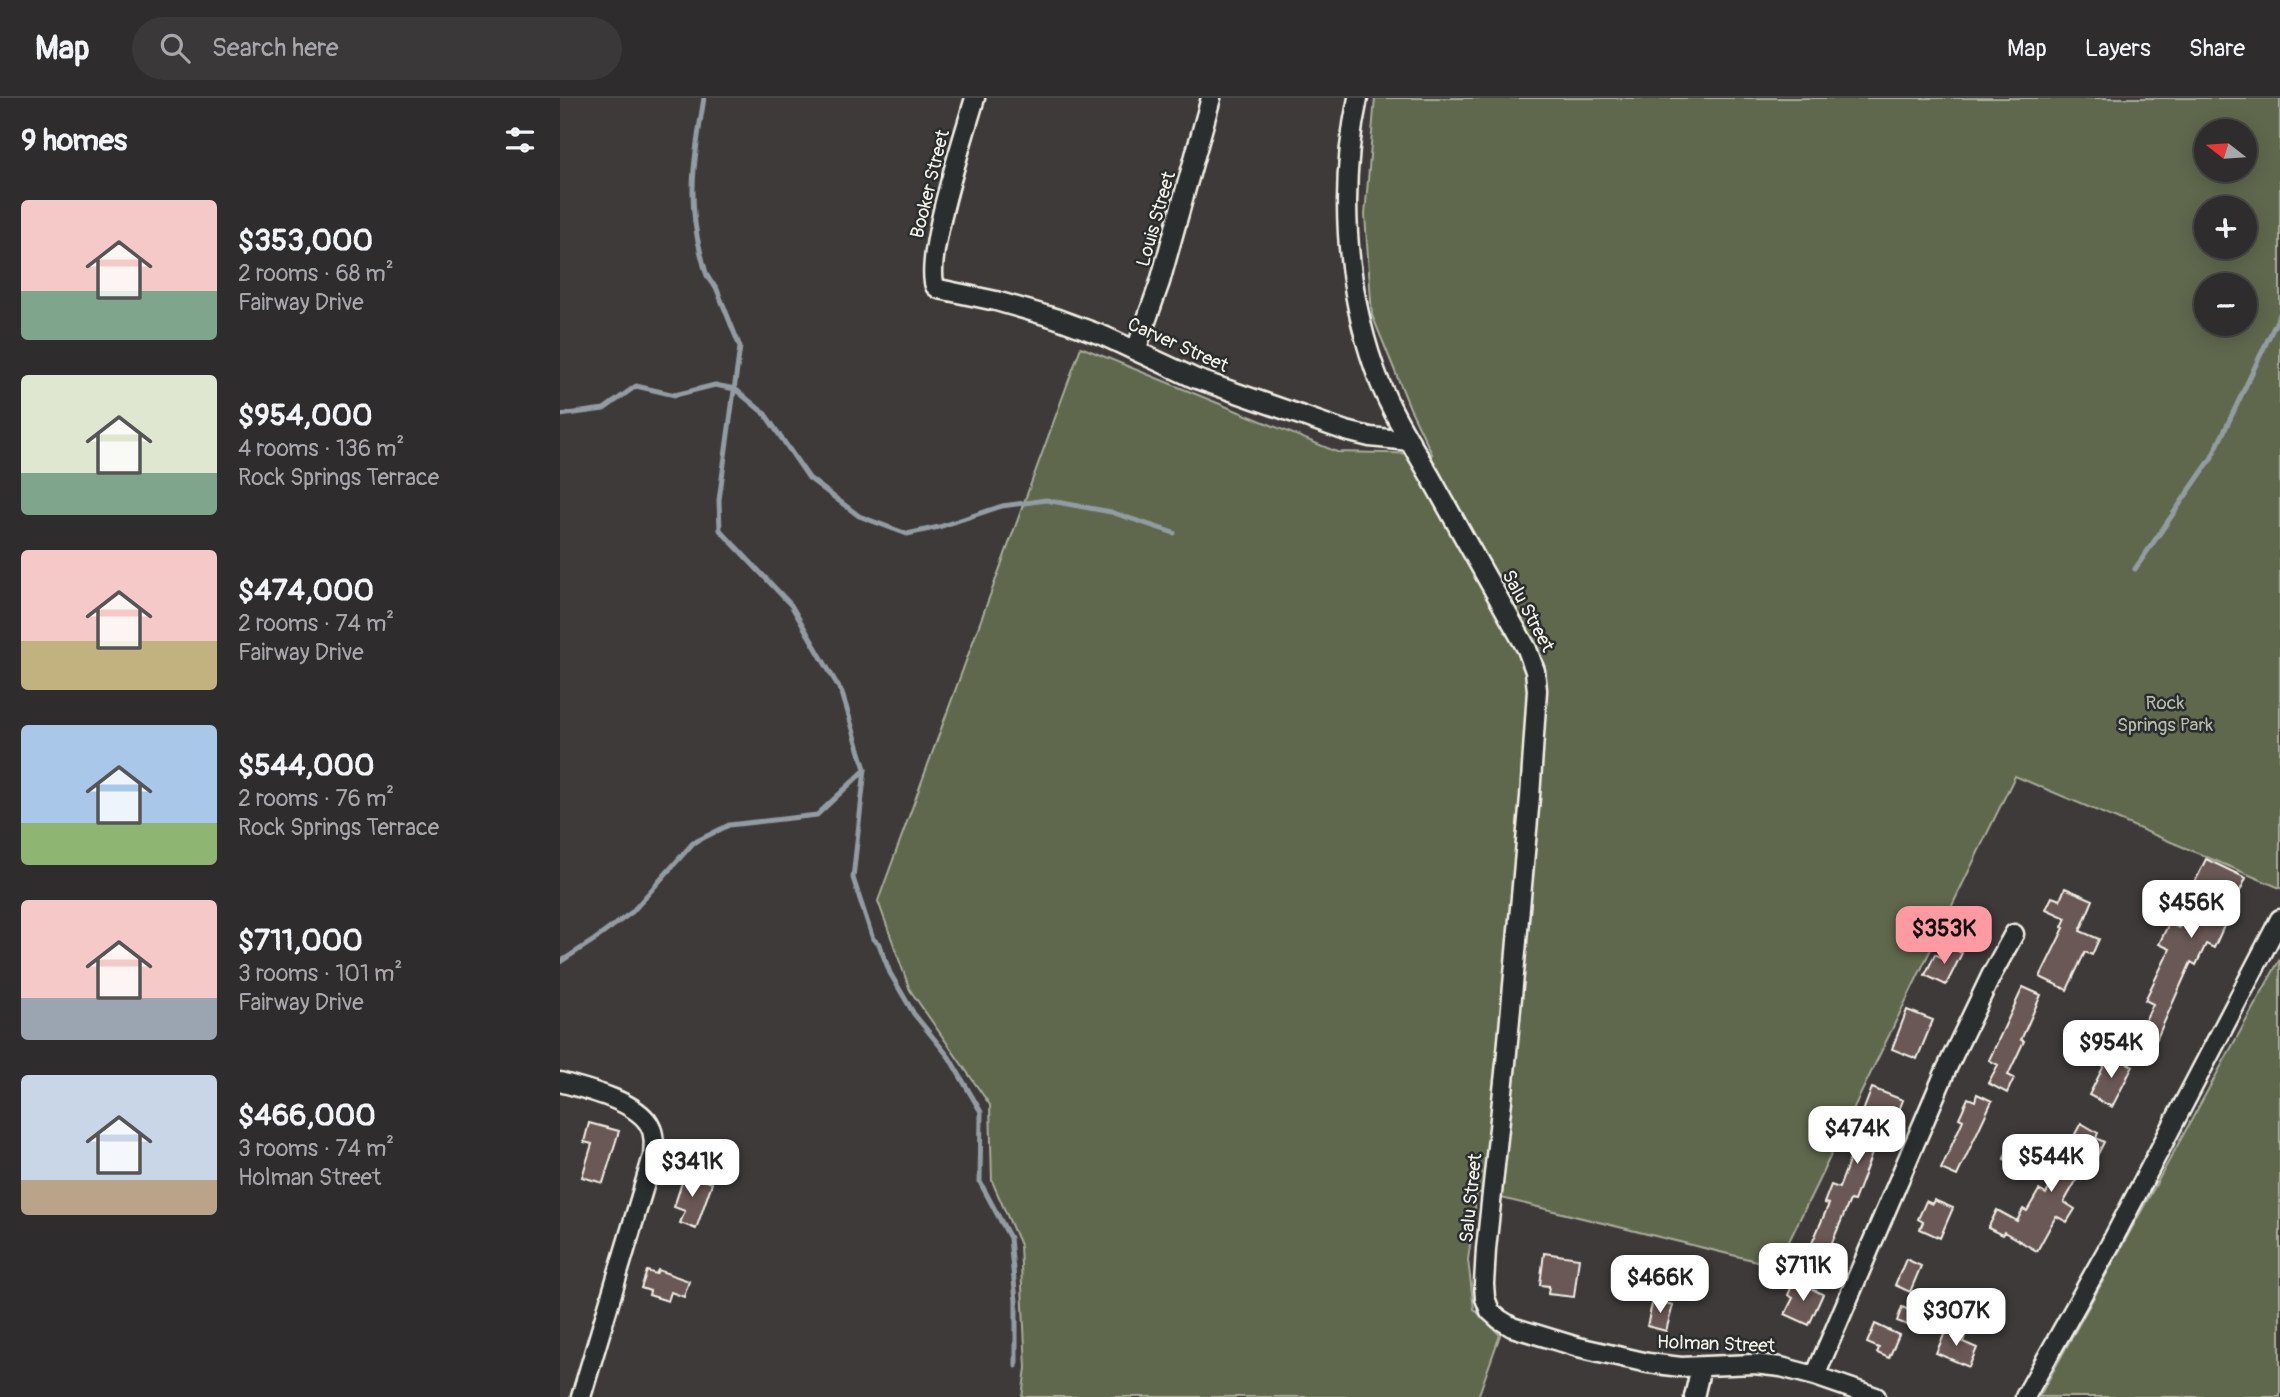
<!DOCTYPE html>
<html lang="en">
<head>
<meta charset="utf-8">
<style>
	body { margin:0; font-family:Pangolin,sans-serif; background:#3a3838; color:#f1f3f6; height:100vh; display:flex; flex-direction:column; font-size:26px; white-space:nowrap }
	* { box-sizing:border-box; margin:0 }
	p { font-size:23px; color:#a7a7a9 }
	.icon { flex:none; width:38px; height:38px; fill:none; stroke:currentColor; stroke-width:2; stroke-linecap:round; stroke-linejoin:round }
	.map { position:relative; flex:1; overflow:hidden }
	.side { display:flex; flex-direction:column; background:#2e2c2c; width:560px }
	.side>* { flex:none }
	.needle { width:46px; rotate:287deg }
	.controls { position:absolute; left:1634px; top:21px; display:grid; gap:14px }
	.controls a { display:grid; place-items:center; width:63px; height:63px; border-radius:50%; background:#2e2c2c; box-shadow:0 4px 18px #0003,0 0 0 2px #494848; font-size:35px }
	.price { position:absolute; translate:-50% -60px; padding:0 16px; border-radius:14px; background:#fff; color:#222; font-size:23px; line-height:46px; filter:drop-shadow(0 2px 4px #0008) }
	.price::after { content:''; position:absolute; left:50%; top:42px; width:21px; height:16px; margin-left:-10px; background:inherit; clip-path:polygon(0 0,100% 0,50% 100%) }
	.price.current { background:#ff9aa2; color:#111 }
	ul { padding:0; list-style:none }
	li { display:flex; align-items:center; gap:21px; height:175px; padding:0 21px }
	li span { display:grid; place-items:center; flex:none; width:196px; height:140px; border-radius:7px; color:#555 }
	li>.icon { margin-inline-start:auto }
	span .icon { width:84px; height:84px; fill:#fffc; stroke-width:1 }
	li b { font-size:30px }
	h2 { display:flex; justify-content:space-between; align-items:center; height:84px; padding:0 21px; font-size:30px }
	header { display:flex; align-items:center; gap:42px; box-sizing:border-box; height:98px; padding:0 35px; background:#2e2c2c; border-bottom:2px solid #494848 }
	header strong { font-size:33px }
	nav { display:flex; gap:38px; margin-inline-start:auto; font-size:24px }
	.search { width:490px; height:63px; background:#3a3838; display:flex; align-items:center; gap:18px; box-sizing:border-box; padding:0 24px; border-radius:38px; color:#a7a7a9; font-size:26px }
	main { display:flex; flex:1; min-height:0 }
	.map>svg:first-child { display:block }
	.green { fill:#5e674d; stroke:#a9ac9a; stroke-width:2; fill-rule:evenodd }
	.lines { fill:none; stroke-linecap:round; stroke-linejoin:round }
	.stream { stroke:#929ca2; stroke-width:5 }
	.building { fill:#6b5956; stroke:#f4f1e8; stroke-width:2 }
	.street-casing { stroke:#f4f1e8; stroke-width:23 }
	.street { stroke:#2a2d2e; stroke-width:18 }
	.labels { text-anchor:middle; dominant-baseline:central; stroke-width:5; stroke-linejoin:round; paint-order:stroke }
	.street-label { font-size:19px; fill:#f4f1e8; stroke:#2a2d2e }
	.park-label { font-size:19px; fill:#b8baaa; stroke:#2a2d2e }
</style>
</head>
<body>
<header>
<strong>Map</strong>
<div class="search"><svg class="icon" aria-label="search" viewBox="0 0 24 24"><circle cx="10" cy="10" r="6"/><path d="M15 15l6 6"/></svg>Search here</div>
<nav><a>Map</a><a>Layers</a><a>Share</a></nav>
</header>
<main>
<section class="side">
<h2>9 homes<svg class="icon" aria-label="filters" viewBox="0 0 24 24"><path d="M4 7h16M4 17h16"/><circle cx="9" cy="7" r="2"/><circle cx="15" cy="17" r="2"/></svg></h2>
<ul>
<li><span style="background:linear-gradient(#f6c9c9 65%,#7fa58c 0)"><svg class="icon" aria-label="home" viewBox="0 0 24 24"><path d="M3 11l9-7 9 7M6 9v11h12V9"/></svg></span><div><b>$353,000</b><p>2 rooms · 68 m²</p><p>Fairway Drive</p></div></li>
<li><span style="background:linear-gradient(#dfe7d0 70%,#7fa58c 0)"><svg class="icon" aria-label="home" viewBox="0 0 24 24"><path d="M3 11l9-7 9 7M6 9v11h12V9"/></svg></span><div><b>$954,000</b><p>4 rooms · 136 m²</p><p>Rock Springs Terrace</p></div></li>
<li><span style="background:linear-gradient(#f6c9c9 65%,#c2b280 0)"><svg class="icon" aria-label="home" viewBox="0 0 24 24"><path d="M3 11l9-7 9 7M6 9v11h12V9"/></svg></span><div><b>$474,000</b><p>2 rooms · 74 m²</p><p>Fairway Drive</p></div></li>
<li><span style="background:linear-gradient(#a9c7e8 70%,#8fb573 0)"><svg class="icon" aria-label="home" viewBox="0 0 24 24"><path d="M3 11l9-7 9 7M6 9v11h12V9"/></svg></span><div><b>$544,000</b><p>2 rooms · 76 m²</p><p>Rock Springs Terrace</p></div></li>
<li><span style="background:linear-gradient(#f6c9c9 70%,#9aa5b1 0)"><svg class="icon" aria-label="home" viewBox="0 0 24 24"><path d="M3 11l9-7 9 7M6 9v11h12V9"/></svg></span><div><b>$711,000</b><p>3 rooms · 101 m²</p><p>Fairway Drive</p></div></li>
<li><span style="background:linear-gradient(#c9d6e8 75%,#b9a48a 0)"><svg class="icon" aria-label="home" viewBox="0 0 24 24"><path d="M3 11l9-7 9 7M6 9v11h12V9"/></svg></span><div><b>$466,000</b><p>3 rooms · 74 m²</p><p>Holman Street</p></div></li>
</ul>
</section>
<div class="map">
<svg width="1720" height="1299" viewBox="0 0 1720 1299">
	<rect width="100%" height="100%" fill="#3e3a3a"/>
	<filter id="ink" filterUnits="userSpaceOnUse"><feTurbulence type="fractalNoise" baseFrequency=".0143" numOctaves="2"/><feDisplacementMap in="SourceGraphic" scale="14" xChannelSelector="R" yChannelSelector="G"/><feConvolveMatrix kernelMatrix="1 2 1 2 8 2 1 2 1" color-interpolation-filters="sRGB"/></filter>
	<g filter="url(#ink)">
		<!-- green -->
		<path class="green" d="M815 0H1720V790L1455 678 1217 1168 917 1094 908 1162 914 1211 940 1237 918 1299H462L466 1270 460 1147 432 1083 430 1007 350 892 318 803 521 249 777 354 872 356 850 310 812 217 805 117ZM1647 33H1685V72H1647ZM1647 110H1685V149H1647ZM1647 187H1685V226H1647Z
			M1720 861V1299H1479Z"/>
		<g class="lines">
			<!-- stream -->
			<path class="stream" d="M144 0C135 57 126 98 141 156 145 169 145 181 156 189L180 249 159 402 160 432 231 507 282 595 305 671 293 780 313 841 319 846 330 875 354 916 389 959 421 1014 420 1084 450 1140 456 1203V1268
				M0 317 44 311 76 288 115 297 155 287 175 291 205 316 249 380 299 418 347 436 379 429 442 408 486 402 551 414 614 435
				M1575 471 1651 361 1720 216
				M0 864 34 842 72 814 133 745 169 727 257 717 305 672"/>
		</g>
		<!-- building -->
		<path class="building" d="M1646 761 1686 780 1654 850 1646 846 1636 867 1631 864 1594 947 1577 939 1593 906 1585 902 1610 851 1599 846 1609 825 1619 830 1636 794 1631 792Z
			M1505 790 1533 802 1520 833 1539 841 1532 857 1525 854 1507 892 1480 879 1504 830 1502 829 1506 820 1486 811 1492 799 1500 802Z
			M1390 849 1402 855 1386 887 1365 877 1375 856 1385 861Z
			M1463 889 1481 897 1461 942 1464 943 1448 977 1454 980 1447 995 1428 985 1438 967 1429 962Z
			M1347 912 1373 922 1357 961 1332 951Z
			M1550 956 1573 968 1552 1009 1529 997Z
			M1312 990 1343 1002 1325 1049 1316 1045 1294 1103 1290 1102 1266 1159 1249 1152 1269 1106 1264 1105 1271 1087 1279 1090 1290 1061 1293 1062 1310 1019 1302 1016Z
			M1417 996 1432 1003 1397 1078 1381 1071 1403 1022 1399 1020 1408 1000 1415 1003Z
			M29 1025 59 1033 43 1085 22 1079 32 1046 24 1044Z
			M1521 1025 1538 1035 1536 1040 1544 1044 1537 1058 1532 1055 1504 1104 1515 1111 1507 1124 1496 1118 1477 1153 1444 1134 1442 1137 1428 1130 1437 1112 1457 1123 1463 1111 1467 1113 1479 1092 1486 1096 1501 1070 1498 1068Z
			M1451 1041 1464 1047 1457 1066 1444 1061Z
			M125 1075 152 1085 136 1131 120 1125 125 1113 114 1109Z
			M1374 1102 1393 1110 1380 1140 1360 1131 1363 1124 1358 1121 1366 1103 1372 1106Z
			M984 1155 1019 1160 1014 1199 988 1196 989 1188 980 1187Z
			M1346 1161 1361 1168 1350 1194 1335 1187Z
			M98 1172 129 1183 124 1199 111 1194 108 1203 89 1197 90 1193 81 1190 87 1173 96 1176Z
			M1234 1183 1263 1196 1249 1227 1225 1216 1233 1200 1228 1197Z
			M1093 1202 1113 1207 1106 1233 1087 1228Z
			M1342 1209 1361 1217 1355 1230 1337 1223Z
			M1315 1226 1339 1237 1329 1260 1317 1255 1319 1250 1307 1245Z
			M1387 1230 1405 1238 1403 1244 1417 1250 1409 1269 1376 1255Z"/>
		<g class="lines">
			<!-- street casing -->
			<g class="street-casing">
				<path id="street" d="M415 0C405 35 364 159 375 188L379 191 436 203 495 220 544 238 634 280 786 333 810 339 850 343
					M798 0C779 87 785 185 814 269 827 308 850 343 870 378 902 436 934 493 967 551L975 573 977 592 970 699 946 965 926 1151 924 1186 925 1200 930 1213 939 1221 952 1229 1018 1249 1088 1265 1121 1269 1194 1266 1221 1269 1255 1278 1316 1299
					M576 252 600 184 651 0
					M0 984C25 991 74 1002 89 1026 95 1036 94 1047 93 1058L21 1299
					M1255 1278 1386 972 1432 876 1454 836
					M1134 1299 1141 1269
					M1465 1299 1550 1147 1720 821"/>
			</g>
			<!-- street -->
			<use href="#street" class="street"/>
		</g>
	</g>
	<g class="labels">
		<!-- street labels -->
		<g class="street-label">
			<text transform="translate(370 86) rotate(-76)">Booker Street</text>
			<text transform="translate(596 121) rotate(-74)">Louis Street</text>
			<text transform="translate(618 247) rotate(24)">Carver Street</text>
			<text transform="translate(968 513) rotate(62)">Salu Street</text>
			<text transform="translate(911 1100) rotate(-84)">Salu Street</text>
			<text transform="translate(1156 1246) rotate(2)">Holman Street</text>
		</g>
		<!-- park labels -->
		<g class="park-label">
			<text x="1605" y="605">Rock<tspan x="1605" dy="22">Springs Park</tspan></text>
		</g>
	</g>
</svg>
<div class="controls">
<a><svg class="needle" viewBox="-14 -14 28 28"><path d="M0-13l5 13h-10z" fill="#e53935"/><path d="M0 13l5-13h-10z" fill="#a7a7a9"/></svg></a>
<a>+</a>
<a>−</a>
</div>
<b class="price" style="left:1631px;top:842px">$456K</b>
<b class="price current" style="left:1384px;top:868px">$353K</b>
<b class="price" style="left:1551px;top:982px">$954K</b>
<b class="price" style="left:1297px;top:1068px">$474K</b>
<b class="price" style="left:1491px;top:1096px">$544K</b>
<b class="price" style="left:132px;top:1101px">$341K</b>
<b class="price" style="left:1243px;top:1205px">$711K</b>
<b class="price" style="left:1100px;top:1217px">$466K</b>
<b class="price" style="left:1396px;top:1250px">$307K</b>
</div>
</main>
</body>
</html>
